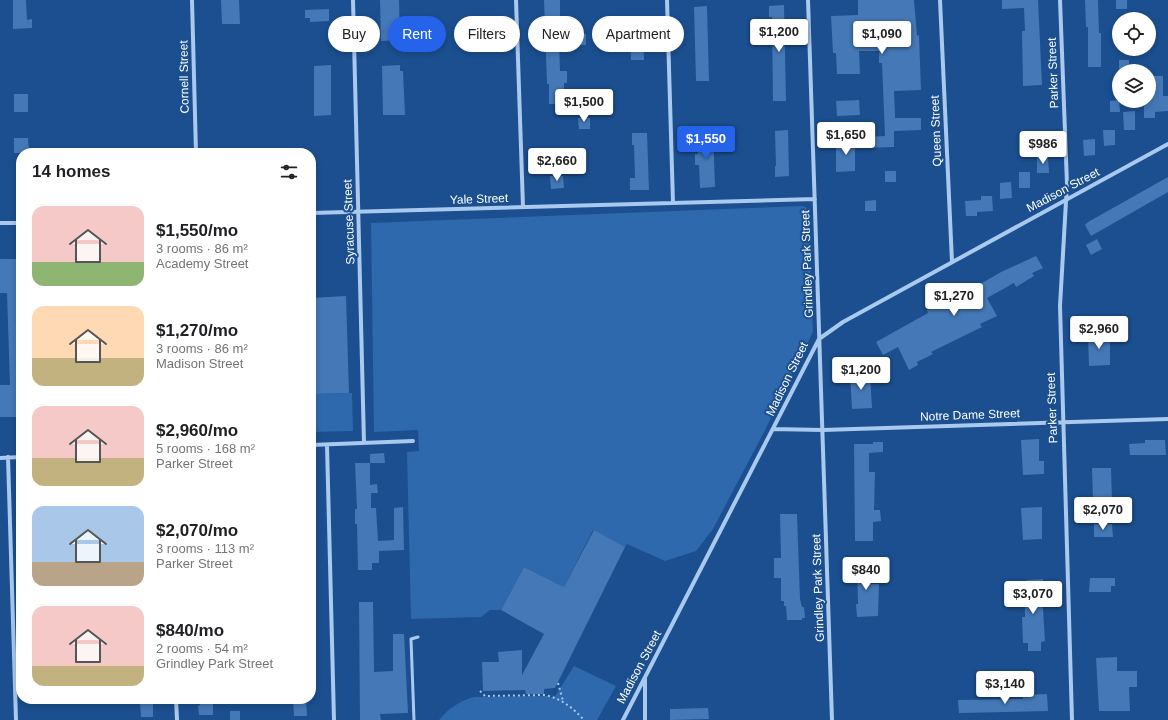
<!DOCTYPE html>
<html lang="en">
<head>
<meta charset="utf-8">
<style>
  body { margin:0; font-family:Arial,sans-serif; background:#f6f6f6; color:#202124; height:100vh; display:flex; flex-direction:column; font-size:15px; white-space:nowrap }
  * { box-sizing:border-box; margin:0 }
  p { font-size:13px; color:#757577 }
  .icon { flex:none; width:22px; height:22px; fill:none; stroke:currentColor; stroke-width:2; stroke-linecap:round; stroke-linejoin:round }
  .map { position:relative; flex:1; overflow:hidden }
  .panel { position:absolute; left:16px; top:148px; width:300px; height:556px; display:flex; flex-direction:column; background:#fff; border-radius:16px; box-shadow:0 2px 6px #0003 }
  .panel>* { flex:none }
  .hud { position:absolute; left:328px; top:16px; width:380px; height:36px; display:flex; gap:8px }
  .tools { position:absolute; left:1112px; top:12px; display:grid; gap:8px }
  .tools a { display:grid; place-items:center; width:44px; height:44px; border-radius:50%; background:#fff; box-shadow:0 2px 6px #0003; font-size:20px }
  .price { position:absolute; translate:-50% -34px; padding:0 9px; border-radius:4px; background:#fff; color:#222; font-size:13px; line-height:26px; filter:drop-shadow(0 1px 2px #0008) }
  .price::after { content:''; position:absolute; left:50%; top:24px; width:12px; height:9px; margin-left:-6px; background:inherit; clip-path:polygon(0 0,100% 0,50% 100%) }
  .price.current { background:#2563eb; color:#fff }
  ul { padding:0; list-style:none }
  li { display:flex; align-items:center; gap:12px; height:100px; padding:0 16px }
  li span { display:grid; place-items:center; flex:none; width:112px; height:80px; border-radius:12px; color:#555 }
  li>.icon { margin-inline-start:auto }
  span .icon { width:48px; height:48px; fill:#fffc; stroke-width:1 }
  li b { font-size:17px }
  h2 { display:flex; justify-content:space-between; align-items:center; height:48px; padding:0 16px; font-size:17px }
  .chip { padding:0 14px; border-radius:18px; background:#fff; box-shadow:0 2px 6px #0003; font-size:14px; line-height:36px }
  .chip.current { background:#2563eb; color:#fff }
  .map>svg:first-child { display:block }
  .green { fill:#2e69ad }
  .building { fill:#4478b7; fill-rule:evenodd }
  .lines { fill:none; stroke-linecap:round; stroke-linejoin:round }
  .path { stroke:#a9c9ee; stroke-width:2; stroke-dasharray:2 3; stroke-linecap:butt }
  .service { stroke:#a9c9ee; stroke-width:3 }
  .minor { stroke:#a9c9ee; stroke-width:4 }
  .labels { text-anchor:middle; stroke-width:4; stroke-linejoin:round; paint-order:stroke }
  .street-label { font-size:12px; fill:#fff; stroke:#1b4f8f }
</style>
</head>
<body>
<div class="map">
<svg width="1168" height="720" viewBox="0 0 1168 720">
  <rect width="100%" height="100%" fill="#1b4f8f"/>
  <path class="green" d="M801,206L806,207L808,212L813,332L764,432L713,529L696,551L665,561L627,544L625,547L593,530L564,587L524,567L501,610H490L481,617L411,619L407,452L419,451L418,430L374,432L371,223Z
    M352,393L353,431L311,432V394Z
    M574,666L616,686L597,720H439C448,709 459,701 474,697L547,696L554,698Z"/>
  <path class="building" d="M13,0H26L27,20L32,19V28L13,29Z
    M221,0H239L240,24H222Z
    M380,0H399L400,40L381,41Z
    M544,0H560V28H564V41H559L560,71H567V83H564V104H549V84H547Z
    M858,0H914L917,36L919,35L921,90L894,91L895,115V118H921V130L894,131V147L863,148V137L885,136L882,63H879V51H859L860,74H837L836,53H833L831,16L858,15ZM882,23V40H856L855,24Z
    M1002,0H1038L1042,85L1023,86L1022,31H1025L1024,8L1002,9Z
    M1085,0H1098L1099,33H1101V67H1088V27H1086Z
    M1116,0H1127V9H1116Z
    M784,5L786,101H773L772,17H769V6Z
    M707,6L709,81H696L694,7Z
    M329,9V21L310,22V18H305V10Z
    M643,26L644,60H631L630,27Z
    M575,34H586V45H575Z
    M1119,60H1129V71H1119Z
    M331,65V115L314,116V66Z
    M400,65V71H403L405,115H383L382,66Z
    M1152,76H1163V96H1168V111L1155,112V118H1144V101H1149V93H1152Z
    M14,94H28V112H14Z
    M859,100L860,115L837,116L836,101Z
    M1119,100L1120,112H1110V101Z
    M1135,111V130H1124L1123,112Z
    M578,118H590V129H579Z
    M788,130L789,176L775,177V166H776L775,131Z
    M1103,130H1115V145L1104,146Z
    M632,133H647L649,190H630V178H635L634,145H632Z
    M698,133H713L715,187L700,188L699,165H695V154H698Z
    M14,138H28L29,153H14Z
    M1095,139V155L1084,156L1083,140Z
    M855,141V171L836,172V142Z
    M1037,157H1048L1049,173H1037Z
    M885,171H896V182H885Z
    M1019,172H1030V188H1019Z
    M550,176H563L564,188L551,189Z
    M1168,177V192L1091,236L1085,225L1088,222Z
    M1011,182L1012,198L1000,199V183Z
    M981,196H992L993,211L977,212V216H966L965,201L981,200Z
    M876,200V211H865V201Z
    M1097,239L1102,249L1091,255L1086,245Z
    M1036,256L1043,268L1032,273L1034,276L1016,287L1014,283L987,298L997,316L980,324L982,327L931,352L933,354L917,362L918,365L909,370L898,347L883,355L876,342L928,313L927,310L953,300L1001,272Z
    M0,259H19V264H21V417H0V385H10L7,293H0Z
    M346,296L349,393L311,394V298Z
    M1110,335V365L1089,366L1088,336Z
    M870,373L872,408L852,409L850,374Z
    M1039,439V461H1044V474L1023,475L1021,440Z
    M1145,440H1165L1166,455H1130L1129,444L1145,443Z
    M873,442H883V452L869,453V472H875L874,510H880L881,521L873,522V541H855L854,444H873Z
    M384,453L385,463H370V454Z
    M355,463H370V485L377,484L378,493H371V508H376L378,541L394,540V508L403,507L404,550L379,551V563H372V570H358L357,524H355V509H357Z
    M1092,468H1111L1112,500H1093Z
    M1042,507V539L1023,540L1021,508Z
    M780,514H797L800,599L802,607H804L805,618H802V620H787L786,606H784V601H781V578H774V558H781Z
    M1094,524H1112L1113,537H1094Z
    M594,530L625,547L555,688L544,689V694H526L525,690L483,691L482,662H499L498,652L522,650V675L544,634L501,610L524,567L564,587Z
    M857,557H869L870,584H879L878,616L857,617L856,604H858Z
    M1090,578H1115V586H1111V592H1089Z
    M1043,579L1044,593H1042L1045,641L1041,642V651H1028V643H1023L1022,617H1025V601H1020V589H1027V580Z
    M359,602H373L374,672L393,671V634H404L408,713L380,714L381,720H360Z
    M1117,657V671H1137V687H1129L1130,711H1099L1096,658Z
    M1047,694L1048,711L959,713L958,700L1023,699V695Z
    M293,699H306L307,716H294Z
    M213,700V715H199L198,706L200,705V701Z
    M140,703H153V717H141Z
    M708,708L709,719L670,720V709Z
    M230,711H240V720H230Z"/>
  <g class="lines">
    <path class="path" d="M558,683L563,701
      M480,691L485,696L544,695C561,698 573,708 584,720"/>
    <path class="service" d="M414,720L411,639L418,637"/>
    <path class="minor" d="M192,0L196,153
      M353,0L364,443
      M516,0L523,207
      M667,0L673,203
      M808,0L832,720
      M940,0L952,262
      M1060,0L1067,184L1060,306L1072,720
      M311,213L815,199
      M0,223H21
      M773,429L823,430L1168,419
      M311,445L413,441
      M327,445L334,720
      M8,457L16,720
      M0,458L21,457
      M176,699L177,720
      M623,720L819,339L843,322L1168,144
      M645,720V679"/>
  </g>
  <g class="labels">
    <g class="street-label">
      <text transform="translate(1053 73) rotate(-92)" y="4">Parker Street</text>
      <text transform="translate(184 77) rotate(-91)" y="4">Cornell Street</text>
      <text transform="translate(936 131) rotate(-92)" y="4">Queen Street</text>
      <text transform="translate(1063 190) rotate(-28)" y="4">Madison Street</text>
      <text transform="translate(479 199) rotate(-2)" y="4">Yale Street</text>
      <text transform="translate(349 222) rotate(-92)" y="4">Syracuse Street</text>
      <text transform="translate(807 264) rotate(-92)" y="4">Grindley Park Street</text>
      <text transform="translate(787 379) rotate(-64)" y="4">Madison Street</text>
      <text transform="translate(1052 408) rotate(-92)" y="4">Parker Street</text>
      <text transform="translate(970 415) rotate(-2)" y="4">Notre Dame Street</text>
      <text transform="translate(818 588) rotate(-92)" y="4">Grindley Park Street</text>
      <text transform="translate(639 667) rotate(-62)" y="4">Madison Street</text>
    </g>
  </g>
</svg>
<div class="tools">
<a><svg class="icon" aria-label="locate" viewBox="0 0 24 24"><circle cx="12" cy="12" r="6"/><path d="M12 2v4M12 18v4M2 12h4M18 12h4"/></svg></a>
<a><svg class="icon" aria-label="layers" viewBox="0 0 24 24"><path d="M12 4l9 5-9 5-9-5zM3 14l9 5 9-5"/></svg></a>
</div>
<b class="price" style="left:779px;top:53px">$1,200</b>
<b class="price" style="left:882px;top:55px">$1,090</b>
<b class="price" style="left:584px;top:123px">$1,500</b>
<b class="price" style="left:846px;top:156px">$1,650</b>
<b class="price current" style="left:706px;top:160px">$1,550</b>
<b class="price" style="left:1043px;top:165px">$986</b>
<b class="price" style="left:557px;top:182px">$2,660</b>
<b class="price" style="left:954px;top:317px">$1,270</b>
<b class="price" style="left:1099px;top:350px">$2,960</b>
<b class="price" style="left:861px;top:391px">$1,200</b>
<b class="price" style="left:1103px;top:531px">$2,070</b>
<b class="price" style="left:866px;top:591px">$840</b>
<b class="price" style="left:1033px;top:615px">$3,070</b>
<b class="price" style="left:1005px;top:705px">$3,140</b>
<div class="hud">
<a class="chip">Buy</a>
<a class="chip current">Rent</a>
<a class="chip">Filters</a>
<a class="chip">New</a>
<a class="chip">Apartment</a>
</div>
<section class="panel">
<h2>14 homes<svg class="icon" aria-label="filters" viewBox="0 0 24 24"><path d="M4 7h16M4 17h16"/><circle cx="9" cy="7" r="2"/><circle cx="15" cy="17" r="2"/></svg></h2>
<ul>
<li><span style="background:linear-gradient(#f6c9c9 70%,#8fb573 0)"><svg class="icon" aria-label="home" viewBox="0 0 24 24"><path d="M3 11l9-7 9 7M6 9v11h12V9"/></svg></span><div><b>$1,550/mo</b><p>3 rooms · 86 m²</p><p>Academy Street</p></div></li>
<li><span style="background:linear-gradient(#ffd9b3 65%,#c2b280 0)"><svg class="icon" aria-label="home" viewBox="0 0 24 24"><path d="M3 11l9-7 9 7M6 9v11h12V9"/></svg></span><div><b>$1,270/mo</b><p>3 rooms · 86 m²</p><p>Madison Street</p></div></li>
<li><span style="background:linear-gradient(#f6c9c9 65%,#c2b280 0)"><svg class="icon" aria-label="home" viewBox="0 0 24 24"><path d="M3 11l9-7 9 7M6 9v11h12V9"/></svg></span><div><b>$2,960/mo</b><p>5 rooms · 168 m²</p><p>Parker Street</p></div></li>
<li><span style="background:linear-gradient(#a9c7e8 70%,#b9a48a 0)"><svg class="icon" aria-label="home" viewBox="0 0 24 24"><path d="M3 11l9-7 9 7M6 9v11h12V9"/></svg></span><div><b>$2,070/mo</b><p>3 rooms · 113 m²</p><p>Parker Street</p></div></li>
<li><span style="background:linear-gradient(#f6c9c9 75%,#c2b280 0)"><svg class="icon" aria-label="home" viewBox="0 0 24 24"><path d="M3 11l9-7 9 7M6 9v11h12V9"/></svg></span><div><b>$840/mo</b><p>2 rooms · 54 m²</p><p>Grindley Park Street</p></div></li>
</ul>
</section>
</div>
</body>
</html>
